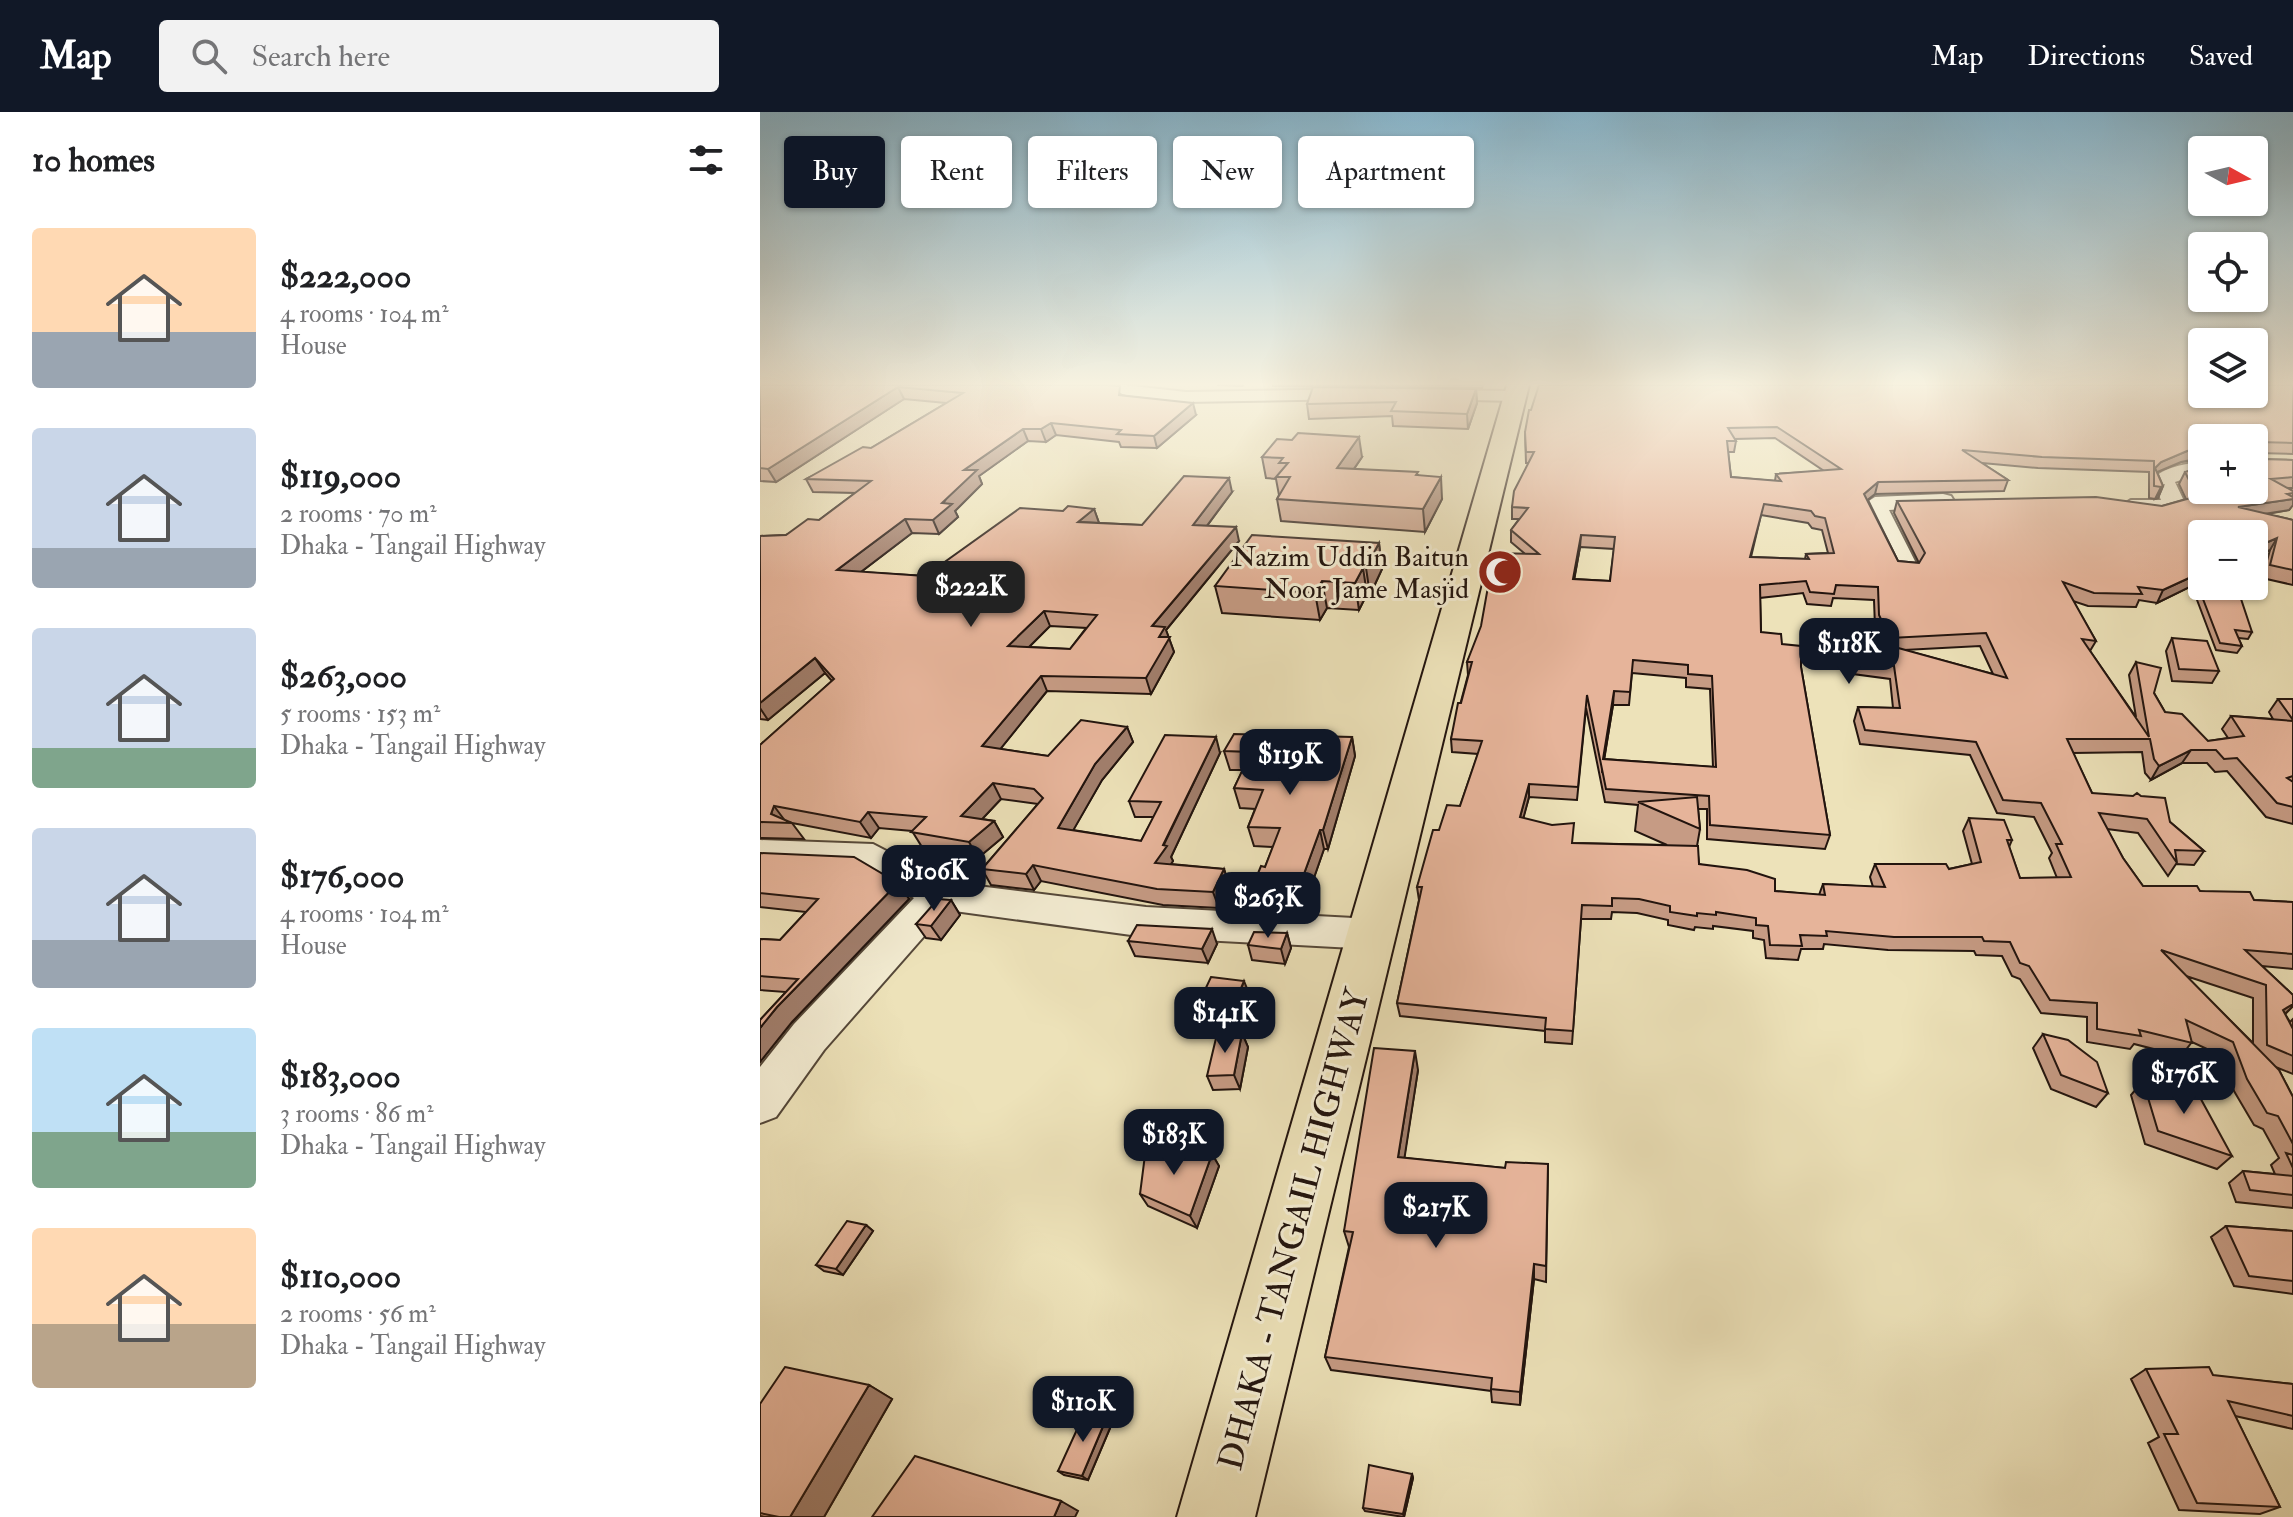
<!DOCTYPE html>
<html lang="en">
<head>
<meta charset="utf-8">
<style>
  body { margin:0; font-family:"IM FELL Double Pica",serif; background:#f2f2f2; color:#202124; height:100vh; display:flex; flex-direction:column; font-size:30px; white-space:nowrap }
  * { box-sizing:border-box; margin:0 }
  p { font-size:26px; color:#757577 }
  .icon { flex:none; width:44px; height:44px; fill:none; stroke:currentColor; stroke-width:2; stroke-linecap:round; stroke-linejoin:round }
  .map { position:relative; flex:1; overflow:hidden }
  .sheet { display:flex; flex-direction:column; background:#fff; width:760px }
  .sheet>* { flex:none }
  .top-card { position:absolute; left:24px; top:24px; width:760px; height:72px; display:flex; gap:16px }
  .needle { width:52px; rotate:98deg }
  .fabs { position:absolute; left:1428px; top:24px; display:grid; gap:16px }
  .fabs a { display:grid; place-items:center; width:80px; height:80px; border-radius:8px; background:#fff; box-shadow:0 2px 6px #0004; font-size:40px }
  .price { position:absolute; translate:-50% -68px; padding:0 18px; border-radius:16px; background:#111827; color:#fff; font-size:26px; line-height:52px; filter:drop-shadow(0 2px 4px #0008) }
  .price::after { content:''; position:absolute; left:50%; top:48px; width:24px; height:18px; margin-left:-12px; background:inherit; clip-path:polygon(0 0,100% 0,50% 100%) }
  .price.current { background:#222; color:#fff }
  ul { padding:0; list-style:none }
  li { display:flex; align-items:center; gap:24px; height:200px; padding:0 32px }
  li span { display:grid; place-items:center; flex:none; width:224px; height:160px; border-radius:8px; color:#555 }
  li>.icon { margin-inline-start:auto }
  span .icon { width:96px; height:96px; fill:#fffc; stroke-width:1 }
  li b { font-size:34px }
  h2 { display:flex; justify-content:space-between; align-items:center; height:96px; padding:0 32px; font-size:34px }
  .pill { padding:0 28px; border-radius:8px; background:#fff; box-shadow:0 2px 6px #0004; font-size:28px; line-height:72px }
  .pill.current { background:#111827; color:#fff }
  header { display:flex; align-items:center; gap:48px; box-sizing:border-box; height:112px; padding:0 40px; background:#111827; color:#fff }
  header strong { font-size:38px }
  nav { display:flex; gap:44px; margin-inline-start:auto; font-size:28px }
  .search { width:560px; height:72px; background:#f2f2f2; display:flex; align-items:center; gap:20px; box-sizing:border-box; padding:0 28px; border-radius:8px; color:#757577; font-size:30px }
  main { display:flex; flex:1; min-height:0 }
  .map>svg:first-child { display:block }
  .lines { fill:none; stroke-linecap:round; stroke-linejoin:round }
  .minor-casing { stroke:#554839; stroke-width:4 }
  .highway-casing { stroke:#22140e; stroke-width:4 }
  .minor { fill:#f3ecd2; fill-rule:evenodd }
  .highway { fill:#ede2b9; fill-rule:evenodd }
  .wall { fill:#c69b84; stroke:#22140e; stroke-width:2; fill-rule:evenodd }
  .shaded-wall { fill:#a17e6c; stroke:#22140e; stroke-width:2 }
  .building { fill:#e6b49a; stroke:#22140e; stroke-width:2; fill-rule:evenodd }
  .labels { text-anchor:middle; stroke-width:6; stroke-linejoin:round; paint-order:stroke }
  .far-poi-label { font-size:28px; fill:#22140e; stroke:#f3ecd2; text-anchor:end }
  .street-label { font-size:34px; fill:#22140e; stroke:#f3ecd2 }
</style>
</head>
<body>
<header>
<strong>Map</strong>
<div class="search"><svg class="icon" aria-label="search" viewBox="0 0 24 24"><circle cx="10" cy="10" r="6"/><path d="M15 15l6 6"/></svg>Search here</div>
<nav><a>Map</a><a>Directions</a><a>Saved</a></nav>
</header>
<main>
<section class="sheet">
<h2>10 homes<svg class="icon" aria-label="filters" viewBox="0 0 24 24"><path d="M4 7h16M4 17h16"/><circle cx="9" cy="7" r="2"/><circle cx="15" cy="17" r="2"/></svg></h2>
<ul>
<li><span style="background:linear-gradient(#ffd9b3 65%,#9aa5b1 0)"><svg class="icon" aria-label="home" viewBox="0 0 24 24"><path d="M3 11l9-7 9 7M6 9v11h12V9"/></svg></span><div><b>$222,000</b><p>4 rooms · 104 m²</p><p>House</p></div></li>
<li><span style="background:linear-gradient(#c9d6e8 75%,#9aa5b1 0)"><svg class="icon" aria-label="home" viewBox="0 0 24 24"><path d="M3 11l9-7 9 7M6 9v11h12V9"/></svg></span><div><b>$119,000</b><p>2 rooms · 70 m²</p><p>Dhaka - Tangail Highway</p></div></li>
<li><span style="background:linear-gradient(#c9d6e8 75%,#7fa58c 0)"><svg class="icon" aria-label="home" viewBox="0 0 24 24"><path d="M3 11l9-7 9 7M6 9v11h12V9"/></svg></span><div><b>$263,000</b><p>5 rooms · 153 m²</p><p>Dhaka - Tangail Highway</p></div></li>
<li><span style="background:linear-gradient(#c9d6e8 70%,#9aa5b1 0)"><svg class="icon" aria-label="home" viewBox="0 0 24 24"><path d="M3 11l9-7 9 7M6 9v11h12V9"/></svg></span><div><b>$176,000</b><p>4 rooms · 104 m²</p><p>House</p></div></li>
<li><span style="background:linear-gradient(#bfe0f5 65%,#7fa58c 0)"><svg class="icon" aria-label="home" viewBox="0 0 24 24"><path d="M3 11l9-7 9 7M6 9v11h12V9"/></svg></span><div><b>$183,000</b><p>3 rooms · 86 m²</p><p>Dhaka - Tangail Highway</p></div></li>
<li><span style="background:linear-gradient(#ffd9b3 60%,#b9a48a 0)"><svg class="icon" aria-label="home" viewBox="0 0 24 24"><path d="M3 11l9-7 9 7M6 9v11h12V9"/></svg></span><div><b>$110,000</b><p>2 rooms · 56 m²</p><p>Dhaka - Tangail Highway</p></div></li>
</ul>
</section>
<div class="map">
<svg width="1533" height="1405" viewBox="0 0 1533 1405">
  <rect width="100%" height="100%" fill="#ede2b9"/>
  <filter id="stains"><feTurbulence type="fractalNoise" baseFrequency=".0025" numOctaves="4"/><feColorMatrix values="0 0 0 0 .2 0 0 0 0 .09 0 0 0 0 .02 0 0 0 .5 -.17"/></filter>
  <radialGradient id="worn" r=".72"><stop offset=".6" stop-color="#630" stop-opacity="0"/><stop offset="1" stop-color="#630" stop-opacity=".3"/></radialGradient>
  <g class="lines">
    <g class="minor-casing">
      <path id="minor" d="M312,273H364L426,280L595,277L604,282L595,287L426,290L321,278Z
        M672,278L755,279L764,284L755,289L666,287L663,283Z
        M1442,349V361L1415,370L1425,391L1418,399L1371,402L1360,395L1371,388H1401L1392,368C1404,354 1425,353 1442,349Z
        M1183,382L1191,384L1194,389L1191,394L1129,398L1158,455L1155,460H1137L1104,392L1115,385Z
        M0,728L113,732L186,770L386,795L612,807L626,811L631,822L626,833L612,837L386,825L187,798L64,938L16,1005L0,1011V955L34,912L154,786L106,758L0,754Z"/>
    </g>
    <g class="highway-casing">
      <path id="highway" d="M747,273H769L495,1405H417Z"/>
    </g>
    <use href="#minor" class="minor"/>
    <use href="#highway" class="highway"/>
  </g>
  <path class="wall" d="M0,273H347L362,283L436,303L397,336L361,335L359,330L296,323L286,330L268,329L219,364L222,372L195,399L198,405L179,422L152,421L101,460L165,464L303,399L334,397L339,411L382,413L472,380L447,414L479,429L406,518L414,540L391,582L287,579L240,637L288,644L367,615L373,630L342,668L313,718L381,729L394,705H375L369,689L460,641L411,745L413,749L411,752L464,757L469,773L459,796L403,793L281,769L274,778L231,773L222,757L278,692L241,687L222,707L234,709L243,725L218,746L162,735L152,719L119,716L111,726L32,711L44,727L0,726V633L72,569L65,561L8,608L0,607V424L26,423L59,408L95,381L53,380L46,367L111,336L186,291L144,287L16,370L0,369ZM290,514L326,516L310,537L269,535Z
    M457,273H484L482,274Z
    M513,273H723L722,276L513,274Z
    M1533,273V342L1497,341V344L1500,347L1533,348V376H1527L1533,379V393L1529,398L1507,402L1533,408V473L1502,466L1510,438L1494,445V422H1442V469L1397,491L1379,488L1376,495L1328,494L1313,489L1336,529L1330,539L1376,605L1369,563L1376,550L1405,600L1448,629L1468,626L1462,617L1471,604L1513,607L1509,600L1518,587H1533V712L1506,705L1467,659L1455,660L1447,651H1422L1391,668L1385,661L1382,640L1313,641L1332,681L1410,710L1444,739L1434,753L1416,752L1408,764L1378,721L1347,717L1363,746L1383,774L1440,779L1494,788L1533,790V857L1502,854L1533,883V894L1525,902L1530,910L1533,907V962L1518,956L1533,985V1096L1476,1090L1469,1071L1483,1059L1515,1062L1511,1053L1519,1046L1503,1017L1494,1013L1474,979L1460,943L1432,930L1421,944L1374,932L1370,937L1327,930V905L1281,901L1260,867L1252,864L1242,844L1216,843L1214,839L1128,838L1064,832L1063,837H1041L1038,848L1006,846L1004,828L993,826V819L953,814V817L935,815L934,818L908,813V808L877,801L852,800L851,807H821L812,932L785,930V919L640,904L637,891L659,788L657,775L679,718L700,694L718,642L692,640L691,627L708,563L707,550L764,441L751,430V418L759,407H752V395L769,351H766L765,320ZM1015,326L1064,359L1016,362L1015,369L971,365L968,340H974L976,329L975,327ZM1442,326L1494,378L1425,360L1419,372L1426,387L1402,394L1137,389L1134,401L1159,451L1138,449L1108,388L1115,382L1244,379L1248,368L1222,351L1278,356L1389,360V386L1395,387L1398,386L1403,374L1397,360L1421,350L1442,347ZM1001,403L1048,411L1052,416L1062,418L1068,441L1046,442L1045,447L991,445ZM820,435L854,437L850,469L814,467ZM1043,481L1047,492L1071,494L1073,486L1114,488L1115,515L1122,532L1091,523L1087,536L1093,562L1130,567L1133,596L1098,595L1094,609L1100,632L1210,643L1237,701L1274,705L1292,741L1289,746L1297,766H1260L1249,735L1252,728L1209,706L1203,719L1212,752L1189,757L1115,752L1110,765L1113,775L1063,772L1059,783L1015,779L939,752L937,734L940,717L938,697H947V727L1065,737L1070,723L1041,555L1022,532L1001,520L1000,486ZM1220,534L1233,562L1144,538ZM872,561L926,566V575L950,577L953,655L844,647L853,593H869ZM826,596L845,690L878,693L875,719L907,733L812,731L763,706L769,685L817,688ZM1426,864L1493,886V931Z
    M716,277L717,291L708,317L633,314L632,304L549,307L547,292Z
    M502,345H602L594,357L658,363L682,387L665,420L521,409L517,387L519,383L516,367L506,366Z
    M619,431L622,457L610,483L607,482L599,498L567,496L560,508L462,501L455,474Z
    M1438,474L1492,520L1488,527L1478,526L1482,534L1477,541L1456,538L1434,480Z
    M1412,526L1459,559L1452,571L1412,569L1406,539Z
    M592,625L595,644L568,737H564L542,800L498,795L492,776L505,755L513,735L494,734L488,715L495,697L480,696L474,676L483,658H470L464,639Z
    M0,741L149,787L32,910L0,950V908L26,880L0,878V827L20,828L46,800L0,795Z
    M191,788L200,803L181,828L166,826L156,812Z
    M527,821L531,836L525,852L492,848L488,833Z
    M368,829L457,832L448,851L375,844Z
    M490,884L476,915L442,911L436,897Z
    M482,921L488,935L480,977L453,978L447,964Z
    M1283,922L1348,981L1336,995L1291,977L1273,936Z
    M658,958L644,1046L745,1056L788,1052L786,1170L774,1167L760,1293L732,1290L731,1279L571,1258L565,1245L589,1135L584,1119Z
    M1383,969L1472,1044L1457,1057L1385,1032L1371,983Z
    M452,1042L459,1054L437,1116L388,1094L380,1082Z
    M106,1113L113,1119L83,1163L64,1159L56,1153Z
    M1466,1114L1533,1119V1182L1474,1174L1451,1125Z
    M1386,1257L1533,1272V1317L1475,1304L1520,1395L1500,1402L1419,1398L1388,1331L1399,1325L1371,1267Z
    M109,1273L132,1287L64,1405H5L0,1404V1292Z
    M347,1305L353,1309L328,1368L304,1363L298,1359Z
    M652,1362L653,1366L644,1405L605,1399L603,1396Z"/>
  <path class="shaded-wall" d="M138,275L144,287L16,370L8,357Z
    M716,277L717,291L708,317L707,302Z
    M433,291L436,303L397,336L394,324Z
    M291,311L296,323L286,330L281,317Z
    M263,317L268,329L219,364L222,372L195,399L198,405L179,422L173,408L204,358Z
    M599,325L602,345L580,377L577,356Z
    M1442,336L1441,346L1421,350L1395,361V356L1401,350L1427,339Z
    M681,365L682,387L665,420L663,397Z
    M469,366L472,380L437,427L433,413Z
    M1118,370L1115,382L1101,393L1104,382Z
    M1403,374L1398,386L1395,387L1401,375Z
    M1533,387V393L1529,398L1471,407L1478,395Z
    M334,397L339,411L318,410Z
    M145,407L152,421L85,472L77,458Z
    M476,415L479,429L406,518L414,540L391,582L386,566L392,514Z
    M821,423L820,435L812,480L813,467Z
    M1517,426L1510,438L1494,445V436Z
    M619,431L622,457L610,483L606,456Z
    M603,456L607,482L599,498L595,471Z
    M1442,460V469L1397,491L1403,478Z
    M562,469L567,496L560,508L555,481Z
    M284,499L290,514L255,549L248,534Z
    M55,546L65,561L8,608L0,596V591Z
    M281,564L287,579L230,650L222,634Z
    M854,579L853,593L842,661L843,647Z
    M367,615L373,630L342,668L306,731L298,716L335,652Z
    M456,625L460,641L411,745L413,749L401,767L395,751Z
    M592,625L595,644L568,737L563,718Z
    M1431,638L1422,651L1391,668L1399,654Z
    M233,671L241,687L210,720L201,704Z
    M769,672V685L760,719V705Z
    M14,694L26,710L11,702Z
    M108,700L119,716L111,726L100,710Z
    M234,709L243,725L218,746L209,730Z
    M560,718L564,737L542,800L537,781Z
    M273,753L281,769L274,778L266,762Z
    M464,757L469,773L459,796L453,780Z
    M138,771L149,787L32,910L0,950V916L17,895Z
    M191,788L200,803L181,828L171,814Z
    M452,817L457,832L448,851L442,837Z
    M527,821L531,836L525,852L521,837Z
    M484,869L490,884L476,915L471,901Z
    M1533,892V894L1525,902L1523,898Z
    M482,921L488,935L480,977L474,963Z
    M655,939L658,958L642,1062L638,1045Z
    M452,1042L459,1054L437,1116L430,1104Z
    M106,1113L113,1119L83,1163L76,1157Z
    M774,1152V1167L760,1293V1280Z
    M109,1273L132,1287L64,1405H30Z
    M347,1305L353,1309L328,1368L322,1364Z
    M652,1362L653,1366L644,1405L643,1402Z
    M301,1389L318,1399L315,1405H294Z"/>
  <path class="building" d="M0,273H347L360,274L359,283L433,291L394,324L357,322L361,318L291,311L281,317H263L204,358H217L182,391L192,392L173,408L145,407L77,458L165,464L260,396L303,399L308,394L334,397L318,410L382,413L424,364L469,366L433,413L476,415L392,514L405,515L399,525H410L386,566L281,564L222,634L288,644L321,608L367,615L335,652L298,716L381,729L401,690L369,689L405,623L456,625L403,733L407,734L395,751L464,757L453,780L397,777L273,753L266,762L222,757L283,686L274,677L233,671L201,704L234,709L209,730L151,720L166,705L108,700L100,710L14,694L11,702L32,711L0,710V633L74,567L55,546L0,591V424L26,423L48,407L59,408L111,369L46,367L103,335L111,336L203,281L138,275L8,357L0,356ZM284,499L337,503L310,537L248,534Z
    M779,273H1442V282H1494V273H1533V331L1498,330L1497,344L1500,347L1533,348V365L1511,367L1533,379V381L1527,382L1533,385V387L1478,395L1533,408V458L1510,453L1517,426L1494,436V422H1442V460L1403,478L1378,475L1382,482L1334,481L1303,470L1336,529L1322,527L1389,625L1376,550L1401,556L1394,581L1405,600L1422,602L1448,629L1484,624L1471,604L1533,609V664L1527,666L1533,670V695L1517,691L1477,646L1464,647L1456,638H1431L1399,654L1394,647L1390,627H1307L1332,681L1373,684L1377,681L1381,684L1405,686L1410,710L1444,739L1415,738L1417,751L1387,707L1339,701L1363,746L1383,774H1437L1440,779L1490,780L1494,788L1533,790V842L1485,838L1533,883V892L1523,898L1533,917V944L1507,933L1506,873L1401,838L1519,958L1533,985V1032L1518,1004L1507,1001L1487,967L1473,930L1426,908L1432,931L1379,918L1381,924L1337,917V891L1290,888L1269,854L1260,851L1250,830L1224,829L1222,825H1134L1066,819L1067,824L1040,823L1042,834L1010,833L1008,814L996,813V806L956,800V803L937,801V804L910,800V794L879,787L852,786V794L822,793L813,919L785,917L786,906L637,891L662,775H657L673,718H679L687,693L700,694L722,629L691,627L698,591H701L712,550H707L721,514L734,441L779,442L751,418L768,396L752,395L754,379L774,340H766L765,320L769,298H771ZM1017,315L1081,357L1016,362L1021,369L971,365L967,329H976L968,316ZM1442,326H1494V378H1442V354L1425,360L1434,378L1431,386L1402,394L1336,385L1137,389L1165,441L1159,451L1138,449L1104,382L1118,370L1248,368L1202,338L1282,345L1394,349V374L1401,375L1403,374L1395,356L1401,350L1427,339L1442,336ZM1004,392L1051,399L1055,404L1065,406L1074,441L1046,442L1049,447L990,445ZM821,423L855,425L850,469L813,467ZM1046,469L1050,480L1074,482L1076,473L1118,475L1119,503L1130,526L1226,521L1247,566L1091,523L1097,549L1134,554L1140,596L1098,595L1105,618L1216,630L1243,688L1281,691L1302,732H1296L1311,765L1260,766L1247,728H1252L1244,708L1209,706L1221,750L1189,757L1186,752H1115L1125,775L1063,772L1065,783L1015,779V767L987,758L939,752L938,734L812,731L814,711L792,713L760,705L769,672L818,675L827,583L846,677L949,684L950,713L1070,723L1041,555V534L1022,532L1021,522L1001,520L1000,473ZM873,548L928,553V562L952,564L956,655L843,647L854,579L870,580Z
    M553,275L716,277L707,302L631,299L636,290L547,292Z
    M538,321L599,325L577,356L658,360L656,363L681,365L663,397L517,387L530,365H516L528,351H519L523,346L502,345L517,327L532,328Z
    M492,423L619,431L606,456H603L595,471L562,469L555,481L455,474Z
    M1438,474L1479,481L1492,520L1475,518L1482,534L1460,531Z
    M1412,526L1447,529L1459,559L1419,557Z
    M1518,587H1533V608Z
    M474,622L592,625L563,718H560L537,781L492,776L501,754L505,755L520,716L488,715L503,678L474,676L491,640L464,639Z
    M937,685L940,717L878,690Z
    M0,741L94,745L138,771L17,895L0,916V908L38,867L0,864V827L20,828L58,787L0,781Z
    M178,787L191,788L171,814L156,812Z
    M377,813L452,817L442,837L368,829Z
    M494,820L527,821L521,837L488,833Z
    M451,865L484,869L471,901L436,897Z
    M482,921L474,963L447,964L457,922Z
    M1283,922L1308,928L1337,950L1348,981L1301,963Z
    M614,936L655,939L638,1045L745,1056L746,1050L788,1052L786,1154L774,1152L760,1280L731,1277L732,1266L565,1245L593,1120L584,1119Z
    M1383,969L1437,980L1472,1044L1398,1019Z
    M386,1035L452,1042L430,1104L380,1082Z
    M1526,1041L1533,1043V1056Z
    M1483,1059L1533,1064V1083L1490,1078Z
    M87,1109L106,1113L76,1157L56,1153Z
    M1466,1114L1533,1119V1169L1489,1164Z
    M25,1255L109,1273L30,1405H19L0,1401V1292Z
    M1449,1255L1453,1263L1533,1272V1304L1468,1289L1520,1395L1437,1391L1404,1322H1418L1386,1257Z
    M325,1300L347,1305L322,1364L298,1359Z
    M155,1344L301,1389L294,1405H112Z
    M609,1353L652,1362L643,1402L603,1396Z"/>
  <linearGradient id="sky" x2="0" y2="1"><stop stop-color="#88b8d0"/><stop offset="0.58" stop-color="#f7f2e0"/><stop offset="1" stop-color="#f7f2e0" stop-opacity="0"/></linearGradient>
  <rect width="1533" height="469" fill="url(#sky)"/>
  <defs>
    <g id="mosque-disc" transform="scale(2.3)"><circle r="9.5" fill="#8f2418" stroke="#f3ecd2"/><path d="M3.5-4.9A6 6 0 1 0 3.5 4.9A5 5 0 1 1 3.5-4.9Z" fill="#fff"/></g>
  </defs>
  <g fill-rule="evenodd">
    <use href="#mosque-disc" x="740" y="460"/>
  </g>
  <g class="labels">
    <g class="far-poi-label">
      <text x="709" y="454">Nazim Uddin Baitun<tspan x="709" dy="32">Noor Jame Masjid</tspan></text>
    </g>
    <g class="street-label">
      <text transform="translate(533 1117) rotate(-75)" y="12">DHAKA - TANGAIL HIGHWAY</text>
    </g>
  </g>
  <rect width="100%" height="100%" filter="url(#stains)"/>
  <rect width="100%" height="100%" fill="url(#worn)"/>
</svg>
<div class="fabs">
<a><svg class="needle" viewBox="-14 -14 28 28"><path d="M0-13l5 13h-10z" fill="#e53935"/><path d="M0 13l5-13h-10z" fill="#757577"/></svg></a>
<a><svg class="icon" aria-label="locate" viewBox="0 0 24 24"><circle cx="12" cy="12" r="6"/><path d="M12 2v4M12 18v4M2 12h4M18 12h4"/></svg></a>
<a><svg class="icon" aria-label="layers" viewBox="0 0 24 24"><path d="M12 4l9 5-9 5-9-5zM3 14l9 5 9-5"/></svg></a>
<a>+</a>
<a>−</a>
</div>
<b class="price current" style="left:211px;top:517px">$222K</b>
<b class="price" style="left:1089px;top:574px">$118K</b>
<b class="price" style="left:530px;top:685px">$119K</b>
<b class="price" style="left:174px;top:801px">$106K</b>
<b class="price" style="left:508px;top:828px">$263K</b>
<b class="price" style="left:465px;top:943px">$141K</b>
<b class="price" style="left:1424px;top:1004px">$176K</b>
<b class="price" style="left:414px;top:1065px">$183K</b>
<b class="price" style="left:676px;top:1138px">$217K</b>
<b class="price" style="left:323px;top:1332px">$110K</b>
<div class="top-card">
<a class="pill current">Buy</a>
<a class="pill">Rent</a>
<a class="pill">Filters</a>
<a class="pill">New</a>
<a class="pill">Apartment</a>
</div>
</div>
</main>
</body>
</html>
